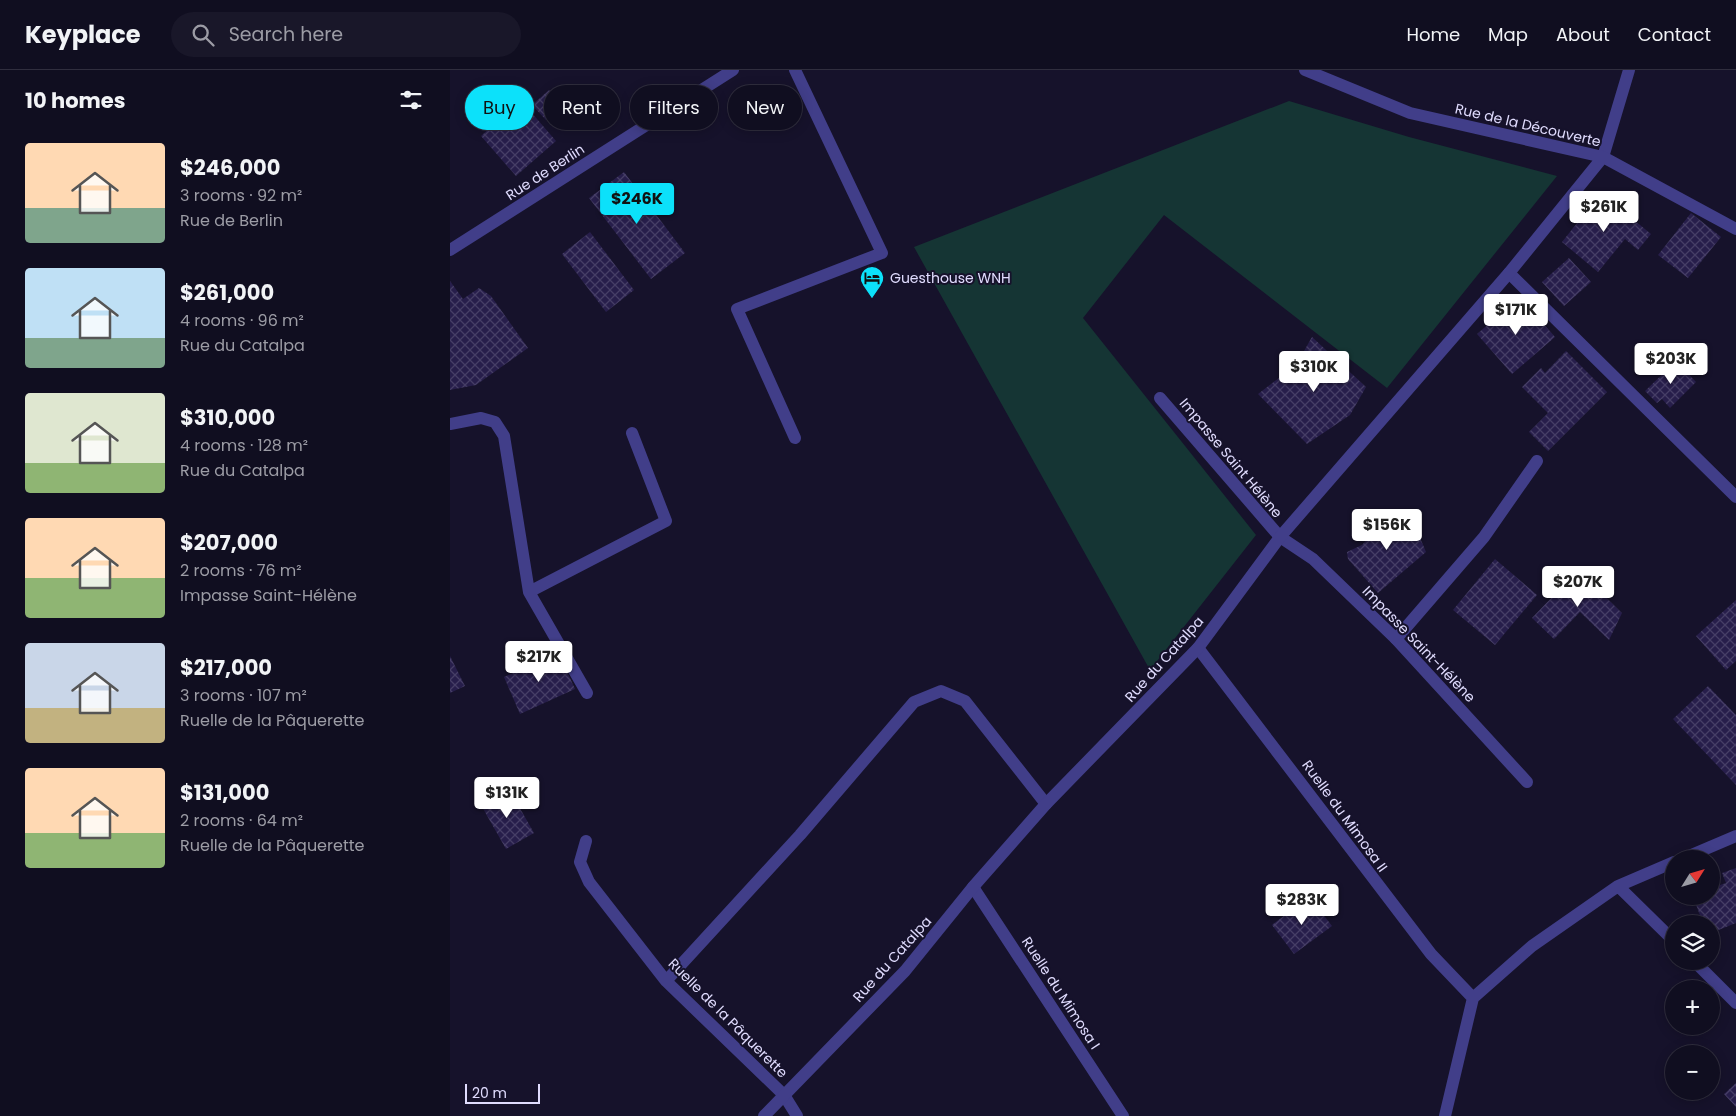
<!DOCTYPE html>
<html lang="en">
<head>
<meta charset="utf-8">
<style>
  body { margin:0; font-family:Poppins,sans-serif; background:#191729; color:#f1f3f6; height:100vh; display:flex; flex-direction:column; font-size:19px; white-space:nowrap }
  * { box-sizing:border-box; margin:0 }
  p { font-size:16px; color:#9c9ca5 }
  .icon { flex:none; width:28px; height:28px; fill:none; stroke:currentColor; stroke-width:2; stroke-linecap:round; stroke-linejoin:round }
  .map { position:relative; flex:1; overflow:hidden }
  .drawer { display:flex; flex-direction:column; background:#100e20; width:450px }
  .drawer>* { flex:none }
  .banner { position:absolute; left:15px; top:15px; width:475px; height:45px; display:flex; gap:10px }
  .needle { width:32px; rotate:53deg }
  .tools { position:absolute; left:1215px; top:780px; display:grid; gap:10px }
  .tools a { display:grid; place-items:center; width:55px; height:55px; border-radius:50%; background:#100e20; box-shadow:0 2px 12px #0003,0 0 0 1px #302e3e; font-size:25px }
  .scale { position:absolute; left:15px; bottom:12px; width:75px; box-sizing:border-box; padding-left:5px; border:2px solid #e0dcfe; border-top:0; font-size:14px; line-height:18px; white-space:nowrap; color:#e0dcfe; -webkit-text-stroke:4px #16122b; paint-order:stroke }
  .price { position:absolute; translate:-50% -42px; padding:0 11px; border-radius:5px; background:#fff; color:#222; font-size:16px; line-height:32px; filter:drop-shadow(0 1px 2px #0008) }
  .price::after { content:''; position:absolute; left:50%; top:30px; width:15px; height:11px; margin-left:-8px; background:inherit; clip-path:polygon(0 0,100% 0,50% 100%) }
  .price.active { background:#0ce1fa; color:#111 }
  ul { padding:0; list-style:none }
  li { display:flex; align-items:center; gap:15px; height:125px; padding:0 25px }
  li span { display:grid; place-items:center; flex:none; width:140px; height:100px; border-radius:5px; color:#555 }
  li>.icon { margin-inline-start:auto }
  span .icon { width:60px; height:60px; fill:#fffc; stroke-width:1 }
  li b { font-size:21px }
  h2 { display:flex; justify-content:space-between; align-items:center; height:60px; padding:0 25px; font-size:21px }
  .chip { padding:0 18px; border-radius:22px; background:#100e20; box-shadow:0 2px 12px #0003,0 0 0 1px #302e3e; font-size:18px; line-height:45px }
  .chip.active { background:#0ce1fa; color:#111 }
  header { display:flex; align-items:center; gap:30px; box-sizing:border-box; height:70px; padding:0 25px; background:#100e20; border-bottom:1px solid #302e3e }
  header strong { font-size:24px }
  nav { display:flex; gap:28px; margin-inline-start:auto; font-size:18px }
  .search { width:350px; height:45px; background:#191729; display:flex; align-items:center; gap:12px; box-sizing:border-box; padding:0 18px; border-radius:28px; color:#9c9ca5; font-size:19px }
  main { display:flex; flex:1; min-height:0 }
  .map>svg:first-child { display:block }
  .park { fill:#153534 }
  .building { fill:url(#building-cross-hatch) }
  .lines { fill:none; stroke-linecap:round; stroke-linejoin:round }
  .service { stroke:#413e89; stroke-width:12 }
  .minor { stroke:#413e89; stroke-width:12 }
  .tertiary { stroke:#413e89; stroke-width:12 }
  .labels { text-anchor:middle; stroke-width:4; stroke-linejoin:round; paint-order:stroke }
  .street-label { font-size:14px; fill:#e0dcfe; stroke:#16122b }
  .poi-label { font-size:14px; fill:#e0dcfe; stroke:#16122b; text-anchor:start }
</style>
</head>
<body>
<header>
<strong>Keyplace</strong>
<div class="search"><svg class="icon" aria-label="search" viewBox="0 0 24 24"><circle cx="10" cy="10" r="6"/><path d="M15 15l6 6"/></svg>Search here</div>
<nav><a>Home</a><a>Map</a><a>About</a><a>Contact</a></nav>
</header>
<main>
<section class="drawer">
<h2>10 homes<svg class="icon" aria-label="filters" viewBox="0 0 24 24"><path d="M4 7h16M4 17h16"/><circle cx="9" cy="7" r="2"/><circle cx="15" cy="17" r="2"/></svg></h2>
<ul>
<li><span style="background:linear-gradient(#ffd9b3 65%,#7fa58c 0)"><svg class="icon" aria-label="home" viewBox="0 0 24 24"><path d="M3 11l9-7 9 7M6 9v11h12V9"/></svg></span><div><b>$246,000</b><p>3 rooms · 92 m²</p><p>Rue de Berlin</p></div></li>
<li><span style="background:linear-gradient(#bfe0f5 70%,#7fa58c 0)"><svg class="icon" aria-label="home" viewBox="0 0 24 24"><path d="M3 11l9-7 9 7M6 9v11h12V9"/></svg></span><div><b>$261,000</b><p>4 rooms · 96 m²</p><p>Rue du Catalpa</p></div></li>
<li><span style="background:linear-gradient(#dfe7d0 70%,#8fb573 0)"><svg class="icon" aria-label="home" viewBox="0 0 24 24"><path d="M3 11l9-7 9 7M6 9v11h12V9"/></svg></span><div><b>$310,000</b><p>4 rooms · 128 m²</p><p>Rue du Catalpa</p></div></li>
<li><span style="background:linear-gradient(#ffd9b3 60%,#8fb573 0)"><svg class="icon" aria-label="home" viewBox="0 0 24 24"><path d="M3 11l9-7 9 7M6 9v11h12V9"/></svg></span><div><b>$207,000</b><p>2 rooms · 76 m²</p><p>Impasse Saint-Hélène</p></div></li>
<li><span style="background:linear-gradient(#c9d6e8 65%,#c2b280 0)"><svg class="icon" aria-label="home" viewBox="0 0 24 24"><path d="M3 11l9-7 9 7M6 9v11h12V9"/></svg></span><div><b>$217,000</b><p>3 rooms · 107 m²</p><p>Ruelle de la Pâquerette</p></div></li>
<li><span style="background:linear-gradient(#ffd9b3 65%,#8fb573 0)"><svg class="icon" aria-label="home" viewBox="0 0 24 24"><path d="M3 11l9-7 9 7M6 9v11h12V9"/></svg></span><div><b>$131,000</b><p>2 rooms · 64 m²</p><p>Ruelle de la Pâquerette</p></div></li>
</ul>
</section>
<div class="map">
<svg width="1286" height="1046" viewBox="0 0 1286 1046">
  <defs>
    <pattern id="building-cross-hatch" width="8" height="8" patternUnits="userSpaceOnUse" patternTransform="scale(1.25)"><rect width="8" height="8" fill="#271e4b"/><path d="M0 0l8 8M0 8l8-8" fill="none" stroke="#463e66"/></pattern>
  </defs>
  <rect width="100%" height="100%" fill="#16122b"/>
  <path class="park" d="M839,31L959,67L1107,106L937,318L714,145L633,248L806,465L700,600L464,177Z"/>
  <path class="building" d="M62,20L106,71L66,106L31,66L41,57L32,47Z
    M99,20L113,36L96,50L82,35Z
    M174,102L235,183L201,209L139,128Z
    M1151,123L1201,164L1188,180L1175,169L1148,202L1112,172Z
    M1241,143L1271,167L1238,208L1208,185Z
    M140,162L184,220L156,242L112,184Z
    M1119,188L1141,212L1114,236L1092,212Z
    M0,211L13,229L29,218L41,226L78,278L26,315L0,320Z
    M1070,227L1105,267L1062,304L1027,264Z
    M862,267L916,317L900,345L857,374L808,324L846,295Z
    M1116,281L1157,322L1098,381L1079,362L1098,343L1072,317L1091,298L1095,303Z
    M1226,291L1246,312L1220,338L1212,329L1207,333L1195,321Z
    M941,441L944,448L958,452L966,458L976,482L928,523L898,489L897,482L912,475L929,457L924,449L931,442Z
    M1045,489L1087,525L1045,575L1003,540Z
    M1128,500L1172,543L1159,570L1130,542L1104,569L1082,548Z
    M1286,530V591L1276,600L1246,566Z
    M108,582L125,619L70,644L54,607Z
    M0,586L15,616L0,623Z
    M1258,616L1286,645V715L1223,649Z
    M59,719L84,763L56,779L31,735Z
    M1286,798V853L1261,863V854H1253L1243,826H1261V818L1276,813L1272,803Z
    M862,830L882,856L844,884L822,855L845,837L848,841Z
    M1286,1013V1037L1274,1024Z"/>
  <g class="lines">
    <path class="service" d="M345,0L432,183L287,239L345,368
      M1153,87L1179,0
      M710,328L830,467
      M0,354L31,348L45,352L54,366L79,522L137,623
      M79,522L216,451L182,363
      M946,569L1034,467L1087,391"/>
    <path class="minor" d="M0,180L283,0
      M1059,203L1286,427
      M830,467L863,489L946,569L1077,712
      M748,578L981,884L1023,928
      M136,771L130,792L139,812L216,911L334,1025L347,1046
      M1232,789L1286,766
      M1168,816L1224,871
      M523,817L673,1046
      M1244,891L1286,933
      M216,911L350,765L464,632L491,621L515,631L596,734
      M995,1046L1023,928L1082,876L1168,816L1224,792"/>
    <path class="tertiary" d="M855,0L960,43L1153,87L1286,159
      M314,1046L455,901L523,817L596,734L748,578L830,467L1059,203L1153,87"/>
  </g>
  <defs>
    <g id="hotel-pin" transform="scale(1.25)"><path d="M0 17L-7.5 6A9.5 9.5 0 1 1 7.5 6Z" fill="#0ce1fa" stroke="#16122b"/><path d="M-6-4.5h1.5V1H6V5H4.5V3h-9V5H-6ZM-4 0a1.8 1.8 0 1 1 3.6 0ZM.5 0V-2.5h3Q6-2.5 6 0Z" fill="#111"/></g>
  </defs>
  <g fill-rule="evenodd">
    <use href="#hotel-pin" x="422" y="208"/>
  </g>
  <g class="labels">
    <g class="street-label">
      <text transform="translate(1078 55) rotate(13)" y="5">Rue de la Découverte</text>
      <text transform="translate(95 102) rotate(-33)" y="5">Rue de Berlin</text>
      <text transform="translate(781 388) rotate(50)" y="5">Impasse Saint Hélène</text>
      <text transform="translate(969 574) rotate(46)" y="5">Impasse Saint-Hélène</text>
      <text transform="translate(714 589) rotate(-48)" y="5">Rue du Catalpa</text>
      <text transform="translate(895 746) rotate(54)" y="5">Ruelle du Mimosa II</text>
      <text transform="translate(442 889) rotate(-48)" y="5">Rue du Catalpa</text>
      <text transform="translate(611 923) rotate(57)" y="5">Ruelle du Mimosa I</text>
      <text transform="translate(278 948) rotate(45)" y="5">Ruelle de la Pâquerette</text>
    </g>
    <g class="poi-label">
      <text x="440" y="213">Guesthouse WNH</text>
    </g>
  </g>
</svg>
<div class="tools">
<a><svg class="needle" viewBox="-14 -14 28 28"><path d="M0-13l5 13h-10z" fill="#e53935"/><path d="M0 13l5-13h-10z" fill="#9c9ca5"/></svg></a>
<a><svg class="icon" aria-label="layers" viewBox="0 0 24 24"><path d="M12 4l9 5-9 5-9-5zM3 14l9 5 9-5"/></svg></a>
<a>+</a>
<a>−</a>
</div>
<div class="scale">20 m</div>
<b class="price active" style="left:187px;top:155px">$246K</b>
<b class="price" style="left:1154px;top:163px">$261K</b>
<b class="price" style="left:1066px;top:266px">$171K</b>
<b class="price" style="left:1221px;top:315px">$203K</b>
<b class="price" style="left:864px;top:323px">$310K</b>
<b class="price" style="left:937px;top:481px">$156K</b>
<b class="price" style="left:1128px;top:538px">$207K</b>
<b class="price" style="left:89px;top:613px">$217K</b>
<b class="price" style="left:57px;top:749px">$131K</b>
<b class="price" style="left:852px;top:856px">$283K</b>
<div class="banner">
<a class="chip active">Buy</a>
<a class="chip">Rent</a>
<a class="chip">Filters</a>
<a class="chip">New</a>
</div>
</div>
</main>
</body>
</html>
